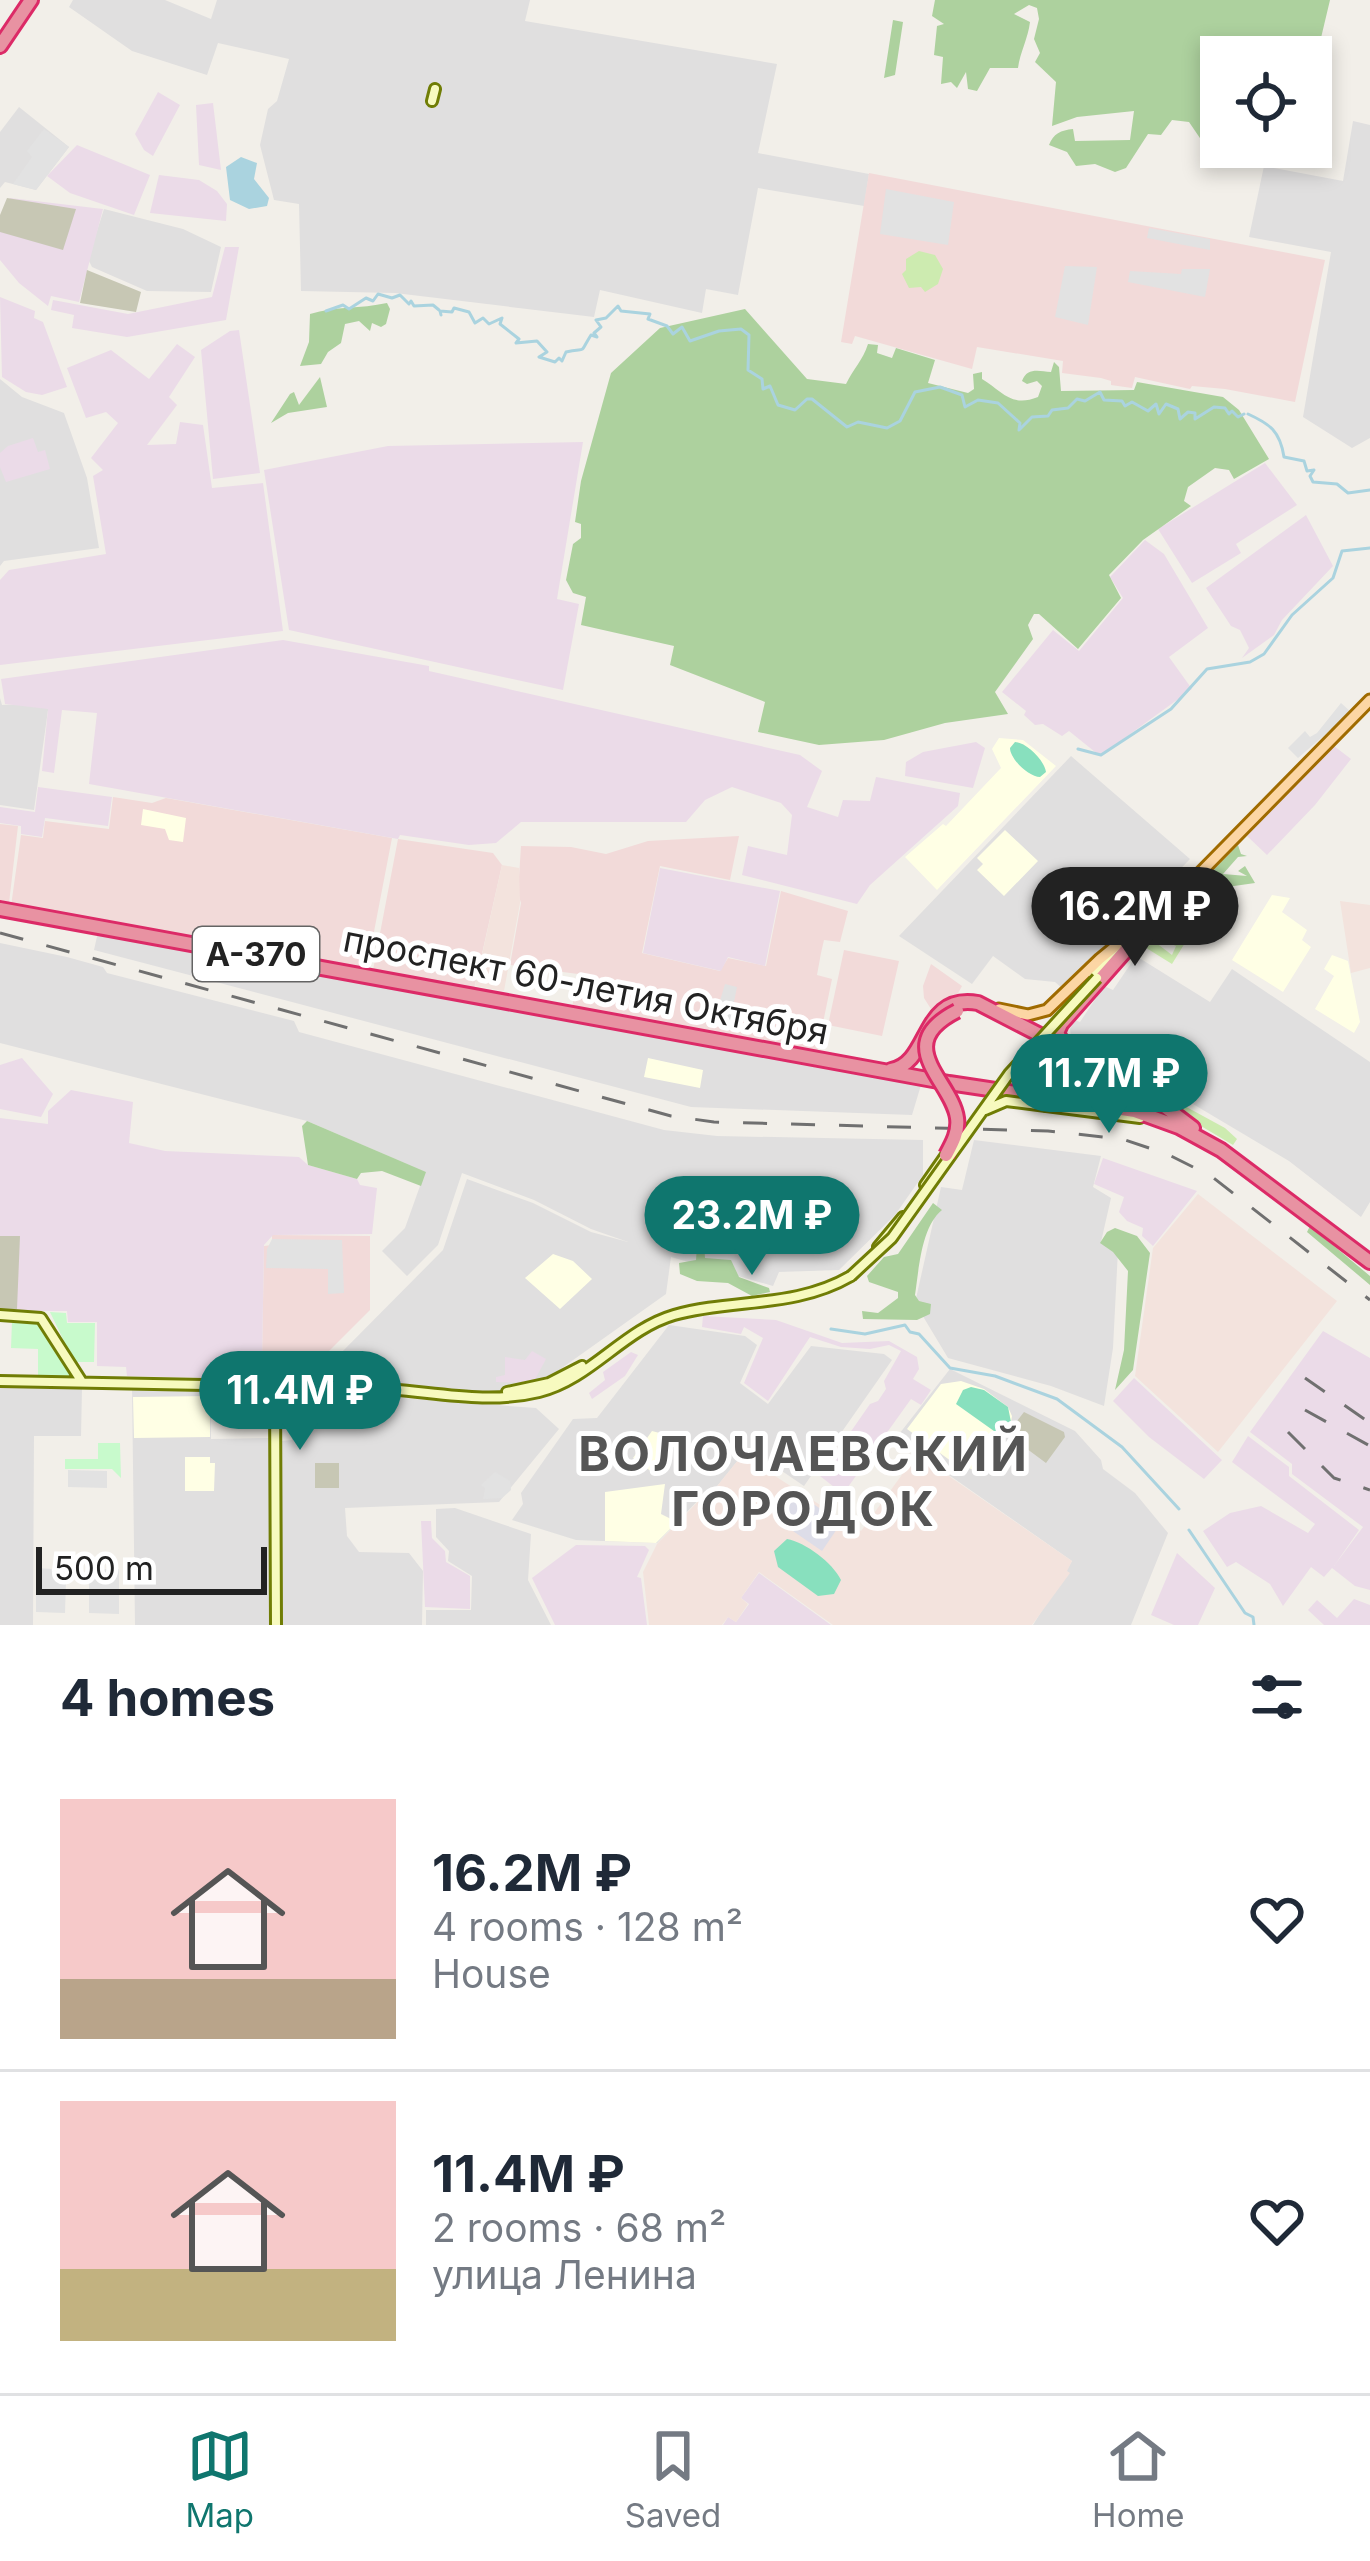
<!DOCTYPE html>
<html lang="en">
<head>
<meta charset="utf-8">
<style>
  body { margin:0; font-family:Inter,sans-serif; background:#f6f6f7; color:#1f2937; height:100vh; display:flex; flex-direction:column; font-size:45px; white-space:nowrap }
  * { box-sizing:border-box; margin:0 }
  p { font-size:39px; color:#747a83 }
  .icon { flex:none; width:66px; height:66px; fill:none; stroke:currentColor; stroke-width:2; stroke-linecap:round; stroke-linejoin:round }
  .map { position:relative; height:1625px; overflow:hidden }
  .side { display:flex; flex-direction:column; background:#fff; flex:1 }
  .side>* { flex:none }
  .buttons { position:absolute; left:1200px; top:36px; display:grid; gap:24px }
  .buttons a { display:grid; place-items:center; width:132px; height:132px; border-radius:0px; background:#fff; box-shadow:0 6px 18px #0003; font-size:60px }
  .scale { position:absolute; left:36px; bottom:30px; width:231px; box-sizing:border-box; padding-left:12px; border:6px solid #222; border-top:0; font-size:33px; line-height:42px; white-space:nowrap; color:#222; -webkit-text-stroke:9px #fff; paint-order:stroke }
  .price { position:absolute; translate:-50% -102px; padding:0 27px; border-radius:42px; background:#0f766e; color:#fff; font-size:39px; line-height:78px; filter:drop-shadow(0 3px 6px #0008) }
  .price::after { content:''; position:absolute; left:50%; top:72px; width:36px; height:27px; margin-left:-18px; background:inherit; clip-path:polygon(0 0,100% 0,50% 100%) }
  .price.active { background:#222; color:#fff }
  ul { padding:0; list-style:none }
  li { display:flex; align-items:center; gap:36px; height:300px; padding:0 60px }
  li+li { border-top:3px solid #e0e1e3 }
  li span { display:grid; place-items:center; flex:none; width:336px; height:240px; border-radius:0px; color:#555 }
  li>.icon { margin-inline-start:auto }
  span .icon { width:144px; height:144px; fill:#fffc; stroke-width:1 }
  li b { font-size:51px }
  h2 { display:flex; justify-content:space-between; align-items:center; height:144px; padding:0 60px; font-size:51px }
  .tabs { display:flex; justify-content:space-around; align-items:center; height:168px; border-top:3px solid #e0e1e3; background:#fff; font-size:33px; color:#747a83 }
  .tabs a { display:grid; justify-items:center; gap:6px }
  .tabs .active { color:#0f766e }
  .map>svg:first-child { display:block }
  .residential { fill:#e0dfdf }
  .commercial { fill:#f2dad9 }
  .industrial { fill:#ebdbe8 }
  .education { fill:#ffffe5 }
  .military { fill:#f3e3dd }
  .construction { fill:#c7c7b4 }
  .grass { fill:#cdebb0 }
  .forest { fill:#add19e }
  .park { fill:#c8facc }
  .pitch { fill:#88e0be }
  .parking { fill:#e2e2e2 }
  .plaza { fill:#dddde8 }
  .water { fill:#aad3df }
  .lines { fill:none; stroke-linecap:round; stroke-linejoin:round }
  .stream { stroke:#aad3df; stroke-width:3 }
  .secondary-casing { stroke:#707d05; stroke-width:14 }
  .primary-casing { stroke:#a06b00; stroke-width:15 }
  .highway-casing { stroke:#dc2a67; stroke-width:18 }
  .secondary { stroke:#f7fabf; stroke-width:8 }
  .primary { stroke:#fcd6a4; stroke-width:9 }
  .highway { stroke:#e892a2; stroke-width:12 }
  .rail { stroke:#707070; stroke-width:3; stroke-dasharray:24 24; stroke-linecap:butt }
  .secondary-bridge-casing { stroke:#707d05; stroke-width:14; stroke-linecap:butt }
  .highway-bridge-casing { stroke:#dc2a67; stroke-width:18; stroke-linecap:butt }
  .secondary-bridge { stroke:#f7fabf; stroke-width:8 }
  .highway-bridge { stroke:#e892a2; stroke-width:12 }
  .labels { text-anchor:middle; stroke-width:10; stroke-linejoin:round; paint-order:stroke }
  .shield { fill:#fff; stroke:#646464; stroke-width:3 }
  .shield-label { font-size:33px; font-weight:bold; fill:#222 }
  .street-label { font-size:36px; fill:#222; stroke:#fff }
  .district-label { font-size:48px; font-weight:bold; letter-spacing:3px; fill:#555; stroke:#fff }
</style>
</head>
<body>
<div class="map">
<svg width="1370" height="1625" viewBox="0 0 1370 1625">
  <rect width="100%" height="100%" fill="#f2efe9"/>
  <path class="residential" d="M73,0H165L211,19L217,0H530L525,21L777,64L758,153L869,174L864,206L758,188L738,295L706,289L702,313L600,290L594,317L395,293L301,291L299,204L274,200L260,145L268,109L277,101L289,59L218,43L207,75L132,51L69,7Z
    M19,107L69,147L36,190L5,182L0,188V132Z
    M1353,121L1370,125V438L1352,448L1303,417L1331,252L1249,237L1264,166L1343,181Z
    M104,209L183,229L221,247L211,292L147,291L92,267L88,259Z
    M0,379L22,397L64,413L87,478L99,548L4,561L0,566Z
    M0,698L2,705L49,703L34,810L0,805Z
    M1071,756L1190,859L1063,989L1055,982L1025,979L993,956L972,984L899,936Z
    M98,932L823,1065L921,1085L912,1115L691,1107L94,950Z
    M0,943L67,957L103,967L107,973L294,1021L299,1032L664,1130L717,1136L923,1140V1175L895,1215L839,1270L779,1272L773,1286L671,1257L666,1294L538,1385L483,1393L333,1382L334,1360L443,1250L467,1179L533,1203L591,1232L628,1242L591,1229L534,1200L462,1173L438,1245L407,1276L382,1251L405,1228L425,1172L307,1121L0,1043Z
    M1136,956L1210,1002L1232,969L1370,1062V1202L1361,1217L1289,1161L1092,1044L1087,1048L1071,1038L1070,1029L1075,1020L1080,1022L1104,986L1113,990Z
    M974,1140L1101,1156L1093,1187L1111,1198L1101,1242L1118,1250L1113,1348L1104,1406L1051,1386L948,1358L915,1303L941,1187L962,1190Z
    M669,1325L745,1336L757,1345L740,1383L768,1404L811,1346L884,1354L892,1360L804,1486L748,1448L714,1490L709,1489L657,1543L576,1540L512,1520L523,1504L521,1493L573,1419L597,1418Z
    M950,1369L1075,1431L1101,1460L1103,1469L1135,1493L1168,1533L1131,1625H1033L1072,1561L896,1438Z
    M0,1387L82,1388L81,1436H34L33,1625H0Z
    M132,1387L210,1389L211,1439L270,1438L272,1625H135Z
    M361,1395L536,1408L559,1429L499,1502L345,1508L347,1536L359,1552L409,1553L423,1571L422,1625H281V1441L292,1440V1396Z
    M455,1508L531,1534L528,1580L551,1625H426V1610H471L472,1576L448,1561L449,1551L436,1537V1509Z"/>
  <path class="commercial" d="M869,173L1325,260L1295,402L1225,389L1192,386L1190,389L1135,377L1132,388L1111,385V381L1101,378L1062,373L1063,361L977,347L972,369L855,336L852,344L841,342Z
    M113,797L152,803L166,798L392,838L367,968L11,906L21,835L43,838L45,821L109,829Z
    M0,824L18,826L9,903L0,902Z
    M739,836L730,880L660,866L642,953L720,971L728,958L766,966L781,891L848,911L840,942L824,940L821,953L817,975L832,979L817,1052L572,1008L578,974L510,965L521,903L518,893L521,846L571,847L606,854L648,841Z
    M398,839L493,853L502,865L474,989L373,970Z
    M844,950L899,961L882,1036L828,1025Z
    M931,964L962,986L956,997L951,996L931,1009L924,998L923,986Z
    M272,1235L370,1236V1310L309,1371H296L295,1367L262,1360L264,1246L272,1245Z"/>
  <path class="industrial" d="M158,92L180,105L153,156L144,150L135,134Z
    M213,103L221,170L199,165L196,105Z
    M77,145L150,175L134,215L70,193L47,176Z
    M159,175L199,180L217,191L227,204L226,221L150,213Z
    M10,198L103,209L79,302L51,296L48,306L19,283L0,260V220Z
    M225,247H239L226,320L127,337L72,328L74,315L51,310L53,300L128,314L212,297Z
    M0,297L35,311L34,318L43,322L67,387L42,395L26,392L2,377Z
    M239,330L260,473L213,479L201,350L230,331Z
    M177,344L195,357L169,397L177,405L147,445L176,444L180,422L203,425L212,488L263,483L283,631L0,665V580L9,570L106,554L93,476L103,470L91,458L118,423L106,412L86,418L67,368L111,350L149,379Z
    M33,438L38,452L45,450L50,469L6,482L0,467V453L8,446Z
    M583,442L557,599L579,604L563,690L289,630L264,470L388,446Z
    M1265,463L1297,505L1236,544L1241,553L1192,583L1158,529Z
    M1306,515L1333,566L1282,620L1274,635L1242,658L1249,648L1240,630L1231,626L1206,588Z
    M1145,540L1164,554L1208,628L1169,657L1192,689L1100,756L1069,731L1062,736L1043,724L1035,725L1024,715L1026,711L1002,692L1053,630L1079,651L1123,598L1110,577Z
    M283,640L429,666V671L800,755L822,771L807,807L838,817L843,800L870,801L876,777L960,793L958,806L870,885L857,904L742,875L748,846L787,855L792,815L781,803L732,787L705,800L686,822H521L496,843L469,845L400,835L398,839L89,784L97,713L62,710L54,773L42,771L48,709L5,704L1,679Z
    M976,742L985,748L973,788L905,776L906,762L923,752Z
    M1334,746L1351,759L1315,805L1267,855L1247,836Z
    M38,787L112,797L108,826L45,818L42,837L21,834V826L0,823V807L35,812Z
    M660,868L780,891L765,966L728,957L721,971L643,953Z
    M22,1058L53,1094L41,1117L0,1109V1065Z
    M71,1090L133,1102L129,1143L165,1151L299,1157L308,1165L357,1179L360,1185L377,1188L372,1234L273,1235L264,1245L262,1360L256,1361L255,1379L127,1376L126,1367L97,1366V1322H68L67,1311H0V1118L48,1124V1111Z
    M1103,1158L1197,1191L1153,1246L1142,1236L1143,1228L1127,1221L1119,1212L1124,1197L1094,1184Z
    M703,1316L776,1320L842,1343L889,1341L917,1357L919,1369L913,1379L931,1390L921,1405L911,1399L843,1494L820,1476L870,1404L878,1401L886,1389L884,1381L901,1351L889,1345L870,1349L841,1347L810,1337L768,1401L744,1383L763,1338L744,1327L741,1334L702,1327Z
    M1323,1331L1370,1358V1590L1355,1586L1332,1568L1324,1577L1311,1567L1283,1606L1270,1584L1236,1562L1227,1567L1203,1531L1230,1513L1261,1506L1308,1533L1315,1524L1232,1462L1248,1436L1289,1467V1476L1359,1530L1334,1566L1363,1527L1292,1474V1464L1250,1432Z
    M532,1351L546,1359L533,1383L496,1382V1377L505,1375V1357L525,1360Z
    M631,1352L638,1355L625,1376L592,1399L589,1393L605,1380L603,1372Z
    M1134,1378L1222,1460L1204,1479L1149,1437L1113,1401Z
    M421,1521H431L432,1538L445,1551L446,1562L470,1576V1609L425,1607Z
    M576,1545L645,1546L649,1550L637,1577L641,1578L647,1625H555L532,1578Z
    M1177,1553L1215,1588L1198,1625H1174L1151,1615Z
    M759,1573L831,1625H723L728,1617L736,1622L749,1604L741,1598Z
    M1354,1599L1370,1605V1625H1324L1308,1610L1317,1600L1337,1618Z"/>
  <path class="education" d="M999,738L1023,740L1056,766L937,890L905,857L943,824L946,826L1001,768L992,749Z
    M143,809L186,818L183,842L169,840L165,829L141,825Z
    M1005,830L1038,861L1004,896L977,870L983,864L977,858Z
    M1272,895L1290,898L1282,912L1307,930L1302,940L1311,947L1283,992L1232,960Z
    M1332,955L1348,961L1360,1022L1354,1033L1315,1009L1334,976L1324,969Z
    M648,1058L703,1070L700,1088L644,1077Z
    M553,1254L573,1261L592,1279L560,1309L525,1278Z
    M961,1381L984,1389L1008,1407L1012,1416L1011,1422L975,1471L969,1468L966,1472L907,1429L941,1384Z
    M210,1396V1437L134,1438L133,1397Z
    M652,1431L671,1436L667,1469L652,1472L633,1458Z
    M185,1457H210V1463H215L214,1491H185Z
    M665,1484L661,1514L677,1522L656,1543L605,1541V1492Z"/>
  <path class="military" d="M502,865L519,868L520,903L504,991L475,986Z
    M1340,901L1370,905V968L1351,973Z
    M1198,1194L1337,1301L1218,1452L1135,1376L1153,1248Z
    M917,1454L1072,1561L1067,1571L1070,1573L1032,1625H833L759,1572L741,1598L748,1604L736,1622L728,1617L722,1625H649L643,1572L657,1544L710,1489L714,1490L742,1455L861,1531Z"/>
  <path class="construction" d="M7,198L76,209L63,250L0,232V215Z
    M87,270L141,292L136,312L80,303Z
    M0,1236H20L17,1309H0Z
    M1024,1412L1064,1432L1065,1437L1046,1463L1007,1434Z
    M339,1463V1488H315V1463Z"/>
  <path class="grass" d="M919,251L935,255L943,269L938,284L925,292L921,287L909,288L902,274L906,270V259Z
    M1164,924L1188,938L1172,964L1143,946L1151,939L1172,955L1176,946L1153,936L1162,927L1165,933L1182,942L1166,931Z
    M1069,1043L1225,1128L1237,1139L1233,1145L1071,1049Z
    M1045,1055L1070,1066L1077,1073L1075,1084L1066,1088L1043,1079L1039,1072Z"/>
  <path class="forest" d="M935,0H1330L1311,80V57H1221V147H1235L1232,155L1204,144L1189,122L1172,120L1161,135L1148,134L1126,168L1115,172L1095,164L1076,166L1067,152L1049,145C1053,134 1061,130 1073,129L1075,141L1130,140L1134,111L1077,117L1052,126L1056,82L1035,62L1040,53L1034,39L1039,19L1037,8L1029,5L1014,14L1030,22C1028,39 1020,52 1018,68H990L977,91L968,89L966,72L957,88L951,82L941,84L943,57L934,55L937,26L944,24L932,16Z
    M893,20L903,22L895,75L884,78Z
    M387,303L390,309L386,324L381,327L372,323L370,331L359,321L345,324L341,343L328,352L321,364L300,366L309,342L310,314C336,306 360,309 387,303Z
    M745,309L807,379L846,384C853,369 863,360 868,344L878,345L877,353L892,358L896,348L935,360L928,383L968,393L974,389L973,374L982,372V379C1002,391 1011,408 1038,397L1042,386L1037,381L1027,384L1022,381C1027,367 1039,371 1051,372L1054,362L1059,367L1061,391L1134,390L1137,382L1223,397L1239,410L1269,459L1234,479L1229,470L1215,468L1188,487L1184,501L1191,506L1143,540L1109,575L1121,598L1078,649L1039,614H1034L1028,625L1033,639L995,692L1008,714L945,723L884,740L819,745L758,732L765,702L670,665L674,646L581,625L586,597L573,593L566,580L573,544L581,538V524L575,522L581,481L611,373L660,328Z
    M320,377L327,407L288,413L271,423L290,394L294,392L299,405Z
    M1238,845L1241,854L1247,856L1238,857L1223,874L1247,876L1238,871L1245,866L1255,883L1192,892Z
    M1227,889L1228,900L1223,902C1206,939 1194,932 1164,917L1170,908L1186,906L1194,912L1200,903H1206L1205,895Z
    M1136,897L1144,903L1139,912L1142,917L1126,934L1117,926L1113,929L1122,938L1114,936L1105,944L1097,939L1113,922L1130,917L1122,913Z
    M307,1121L426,1172L421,1186L382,1171L361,1173L357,1179L308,1165L302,1126Z
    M933,1203L942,1210C921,1227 919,1269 915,1295L919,1301L931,1304L930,1314L917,1320L863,1319L862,1311L878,1313L898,1298V1292L869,1282L867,1276L884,1257L898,1254Z
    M1310,1226L1370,1276V1285L1307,1232Z
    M1115,1228L1137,1236L1150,1253L1133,1370L1115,1390L1124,1350L1128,1271L1113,1252L1100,1243L1107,1232Z
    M704,1241L705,1258L731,1260L739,1277L769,1288L770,1292L752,1296L728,1283L697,1281L680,1274L679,1263L696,1260L697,1246Z"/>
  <path class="park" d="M50,1312L66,1313L67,1323H95L94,1362H74Z
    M12,1321H37L44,1326L71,1376H38V1349L11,1348Z
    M98,1443H120L121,1478L112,1469H65V1459H98Z"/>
  <path class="pitch" d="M1015,742C1027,743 1044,760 1046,772L1040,777C1029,777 1010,759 1010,748Z
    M971,1387L984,1390L1008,1407L1011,1422L1001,1436L956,1404L963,1390Z
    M787,1539C805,1542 833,1563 841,1580L834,1594L818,1596L778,1567L774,1551Z"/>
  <path class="parking" d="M44,129L69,147L36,190L13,184L32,157L27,151Z
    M886,189L954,202L948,245L880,234Z
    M1149,228L1210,239V250L1147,238Z
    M1065,266L1097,267L1088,325L1055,317Z
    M1182,269H1210L1205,297L1128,282L1130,271L1181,274Z
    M1341,703L1351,712L1298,758L1288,748L1305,731L1310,737L1317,733Z
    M725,984L737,987L729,1027L713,1024Z
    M272,1239L342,1240L344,1293L328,1294V1269L266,1268L267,1249Z
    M68,1470L107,1471V1488L68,1487Z
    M495,1472L510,1481L511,1490L502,1498L483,1499L485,1488L481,1485Z
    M36,1568L53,1569L66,1580L65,1613L36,1612Z
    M104,1569H119V1614L89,1613V1580Z"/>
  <path class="plaza" d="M793,1490L841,1523L822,1551L774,1518Z"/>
  <path class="water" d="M241,157L257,163L254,179L269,198L267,206L249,209L230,200L226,167Z"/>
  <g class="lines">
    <path class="stream" d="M326,311L343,305L349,309L366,298L373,301L378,294L392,298L400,295L409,304L411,301L414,306L433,305L439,310
      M441,315L440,311L452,312L454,308L469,312L475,323L483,318L489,324L502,318L500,324L519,339L516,343L537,341L547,352L539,357L555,362L559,358L562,361L566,352C588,347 578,356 591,335L597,337L594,333L601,327L596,320L606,318L618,306L621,311L650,314L648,319L667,326L673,334L682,327L690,341L719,331L741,329L749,335L748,370L762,379L763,389L770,386L778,405L795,410L807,399H812L847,427L858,422L887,428L900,421L915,392L940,387L962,395L965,407L978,400L998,403L1020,423L1019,430L1032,417L1048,416L1052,410L1068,408L1077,399L1085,401L1100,392L1104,400L1122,401L1125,406L1132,402L1148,411L1156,404L1159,414L1166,404L1178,409L1180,419L1188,412L1195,413V419L1214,407L1225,408L1229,414L1232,411L1238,417L1244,414
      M1248,414C1270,424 1280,431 1284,457L1304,461L1307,471L1314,470L1310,476L1313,482L1337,484L1348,493L1370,490
      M1078,749L1101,755L1171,709L1207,669L1250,662L1264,654L1292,615L1333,578L1342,551L1370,548
      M831,1329L865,1334L905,1325L910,1332L919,1334L950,1368L995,1376L1057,1399L1122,1447L1179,1509
      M1189,1530L1245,1613L1253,1617L1254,1625"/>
    <g class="secondary-casing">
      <path id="secondary" d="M432,101L435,89
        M1093,974L1118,949
        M1043,1039L1047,1045L1037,1074L1046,1084
        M1046,1106L1140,1118
        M925,1185L946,1155
        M878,1247L903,1217
        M0,1315L41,1318L82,1382
        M0,1381C122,1384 244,1386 366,1388C424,1389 482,1406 539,1392C591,1379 623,1330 674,1315C734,1298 794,1309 851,1276
        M275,1388L276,1625
        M507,1392L549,1383L582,1366
        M279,1410L298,1390"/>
    </g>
    <g class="primary-casing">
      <path id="primary" d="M1143,931L1370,700
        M999,1009L1028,1015L1047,1010L1100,959L1145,922"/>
    </g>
    <g class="highway-casing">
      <path id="highway" d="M0,46L31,0
        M0,909L949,1083L1135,1111L1179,1127L1221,1150L1370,1262
        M1065,1047L1057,1033L1061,1024L1143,931
        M891,1070C931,1063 920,993 978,1003L1135,1084L1193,1128"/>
    </g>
    <use href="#secondary" class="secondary"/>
    <use href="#primary" class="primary"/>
    <use href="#highway" class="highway"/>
    <path class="rail" d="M0,933L671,1116L714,1122L1048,1131L1122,1139L1167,1154L1211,1176L1370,1300
      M1305,1378L1370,1423
      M1305,1410L1370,1446
      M1288,1432L1334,1478L1370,1490"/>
    <g class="secondary-bridge-casing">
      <path id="secondary-bridge" d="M1026,1059C1045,1049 1070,1057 1081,1075L1079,1085L1068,1092L1046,1084
        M985,1110L1006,1101L1046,1106
        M851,1276L892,1238L1009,1074L1097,978"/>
    </g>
    <g class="highway-bridge-casing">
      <path id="highway-bridge" d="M946,1155C952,1144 959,1132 957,1118C952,1081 890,1045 957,1011"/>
    </g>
    <use href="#secondary-bridge" class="secondary-bridge"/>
    <use href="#highway-bridge" class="highway-bridge"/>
  </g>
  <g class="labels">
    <rect class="shield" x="193" y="927" width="126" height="54" rx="9"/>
    <g class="shield-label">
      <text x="256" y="966">А-370</text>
    </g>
    <g class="street-label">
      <text transform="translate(586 985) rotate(11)" y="13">проспект 60-летия Октября</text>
    </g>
    <g class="district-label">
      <text x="804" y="1471">ВОЛОЧАЕВСКИЙ<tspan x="804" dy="55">ГОРОДОК</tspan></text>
    </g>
  </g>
</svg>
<div class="buttons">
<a><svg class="icon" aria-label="locate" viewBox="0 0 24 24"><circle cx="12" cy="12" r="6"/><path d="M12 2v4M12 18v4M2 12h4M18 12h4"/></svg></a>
</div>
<div class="scale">500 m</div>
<b class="price active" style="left:1135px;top:969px">16.2M ₽</b>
<b class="price" style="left:1109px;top:1136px">11.7M ₽</b>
<b class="price" style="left:752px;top:1278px">23.2M ₽</b>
<b class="price" style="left:300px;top:1453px">11.4M ₽</b>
</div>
<section class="side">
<h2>4 homes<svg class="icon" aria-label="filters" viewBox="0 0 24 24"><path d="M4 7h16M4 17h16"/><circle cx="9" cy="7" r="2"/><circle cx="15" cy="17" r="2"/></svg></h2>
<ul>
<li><span style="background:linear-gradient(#f6c9c9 75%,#b9a48a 0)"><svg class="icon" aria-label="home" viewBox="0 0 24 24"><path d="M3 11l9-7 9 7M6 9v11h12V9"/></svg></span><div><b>16.2M ₽</b><p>4 rooms · 128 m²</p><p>House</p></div><svg class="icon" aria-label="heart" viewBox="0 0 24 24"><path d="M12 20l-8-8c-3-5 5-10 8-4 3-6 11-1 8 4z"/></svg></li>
<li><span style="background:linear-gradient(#f6c9c9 70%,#c2b280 0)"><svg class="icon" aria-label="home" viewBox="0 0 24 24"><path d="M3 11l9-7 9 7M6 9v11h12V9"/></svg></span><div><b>11.4M ₽</b><p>2 rooms · 68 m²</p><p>улица Ленина</p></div><svg class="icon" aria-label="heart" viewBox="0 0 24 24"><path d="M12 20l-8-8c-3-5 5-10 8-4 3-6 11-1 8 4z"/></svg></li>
</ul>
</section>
<nav class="tabs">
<a class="active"><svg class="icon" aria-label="map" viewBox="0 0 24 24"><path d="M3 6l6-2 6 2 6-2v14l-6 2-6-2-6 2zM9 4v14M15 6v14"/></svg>Map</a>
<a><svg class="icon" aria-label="saved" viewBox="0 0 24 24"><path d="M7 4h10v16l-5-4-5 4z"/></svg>Saved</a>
<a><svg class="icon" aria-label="home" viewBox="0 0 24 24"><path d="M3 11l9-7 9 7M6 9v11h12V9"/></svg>Home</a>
</nav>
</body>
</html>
